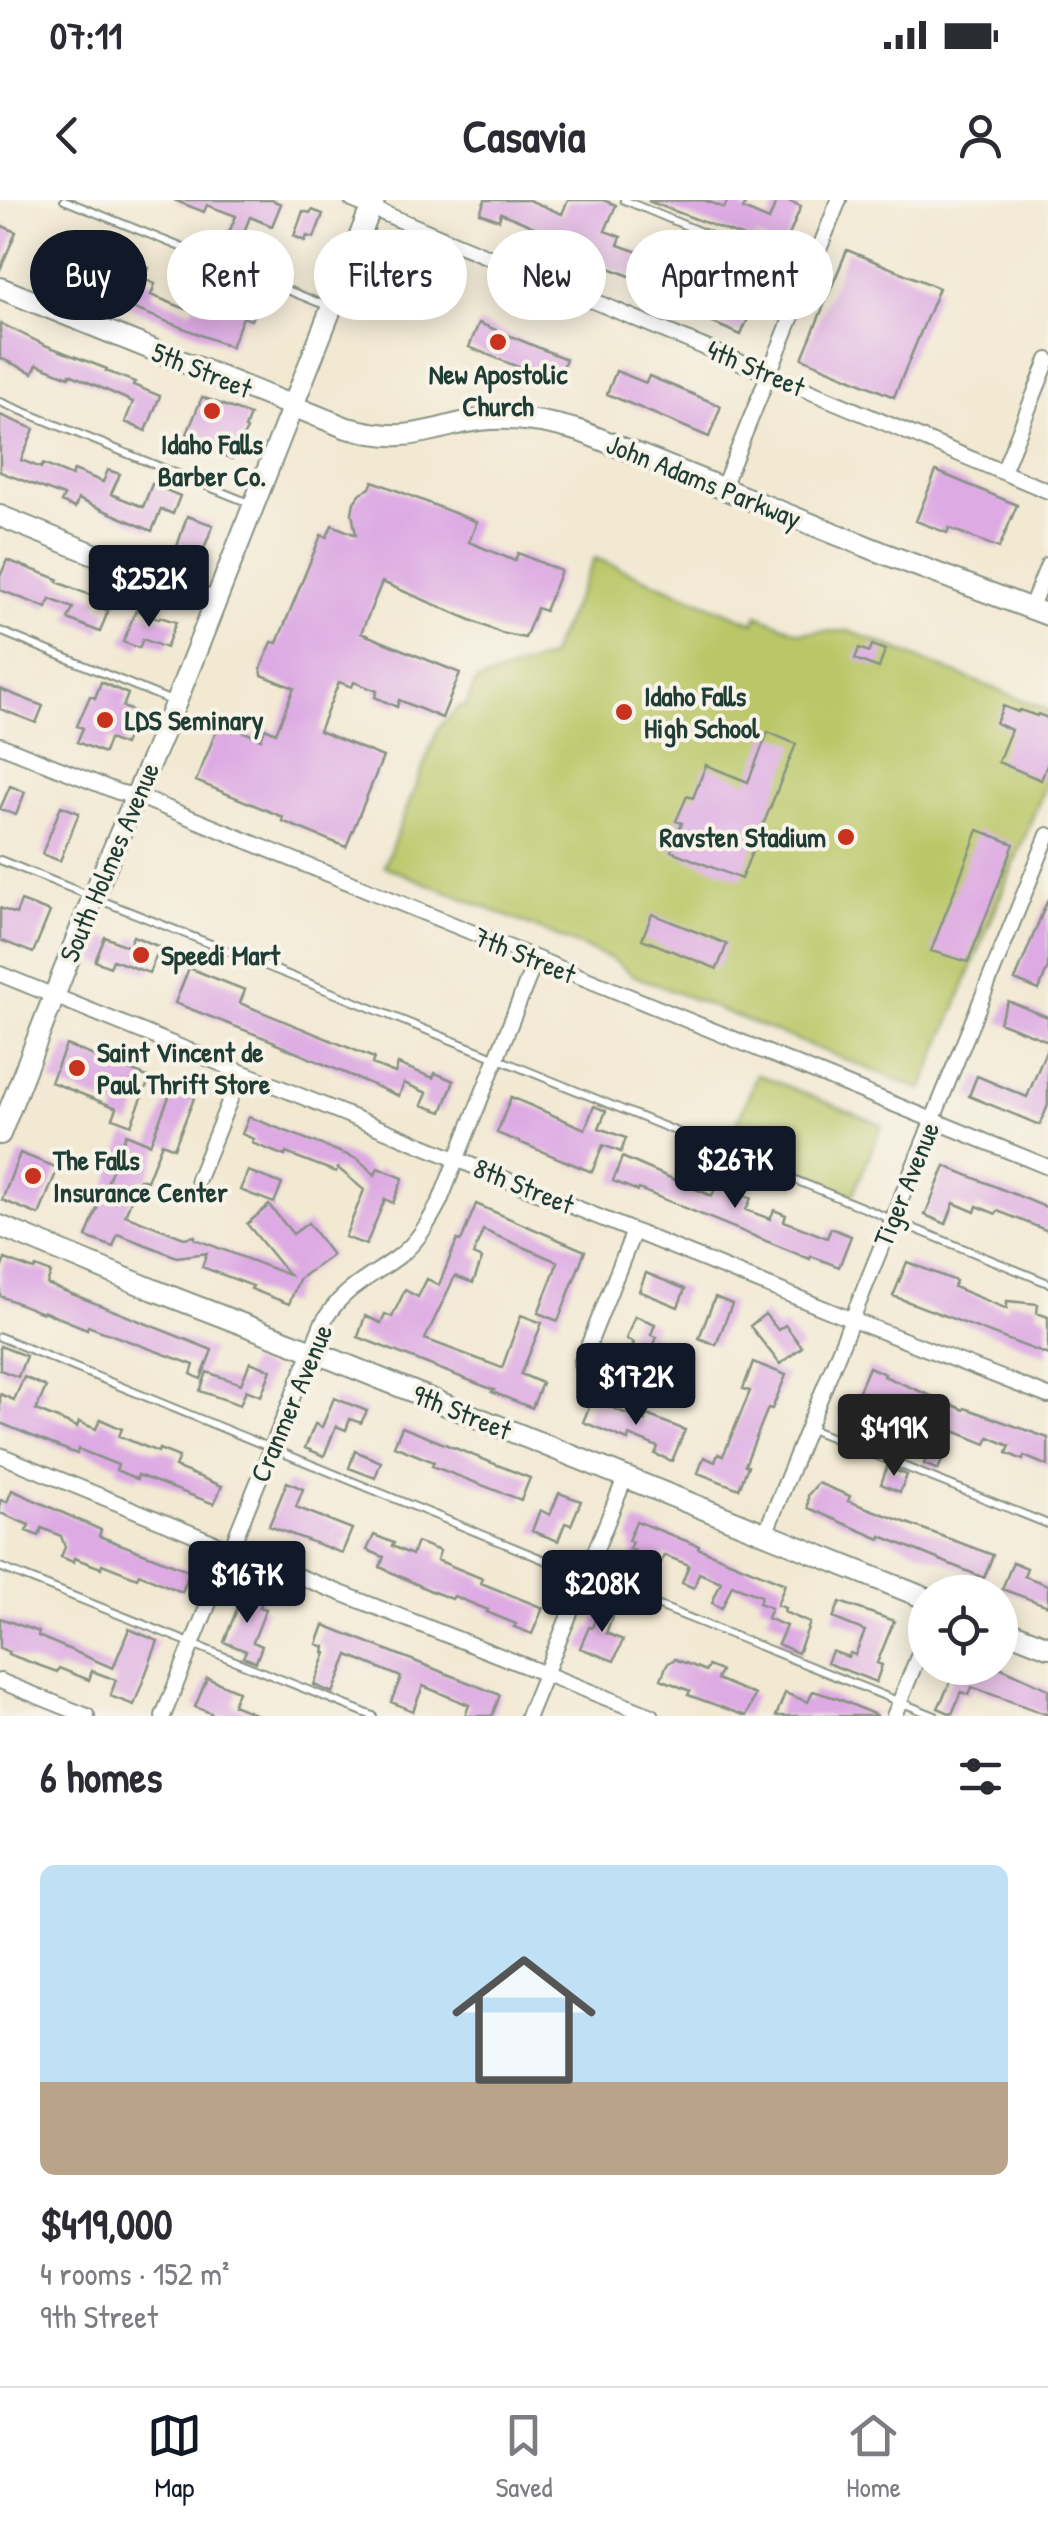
<!DOCTYPE html>
<html lang="en">
<head>
<meta charset="utf-8">
<style>
  body { margin:0; font-family:"Patrick Hand",sans-serif; background:#f7f7f7; color:#2b2b33; height:100vh; display:flex; flex-direction:column; font-size:38px; white-space:nowrap }
  * { box-sizing:border-box; margin:0 }
  p { font-size:32px; color:#7c7c81 }
  .icon { flex:none; width:55px; height:55px; fill:none; stroke:currentColor; stroke-width:2; stroke-linecap:round; stroke-linejoin:round }
  .map { position:relative; height:1516px; overflow:hidden }
  .drawer { display:flex; flex-direction:column; background:#fff; flex:1 }
  .drawer>* { flex:none }
  .guide { position:absolute; left:30px; top:30px; width:990px; height:90px; display:flex; gap:20px }
  .fabs { position:absolute; left:908px; top:1375px; display:grid; gap:20px }
  .fabs a { display:grid; place-items:center; width:110px; height:110px; border-radius:50%; background:#fff; box-shadow:0 5px 25px #0003; font-size:50px }
  .price { position:absolute; translate:-50% -85px; padding:0 22px; border-radius:10px; background:#111827; color:#fff; font-size:32px; line-height:65px; filter:drop-shadow(0 2px 5px #0008) }
  .price::after { content:''; position:absolute; left:50%; top:60px; width:30px; height:22px; margin-left:-15px; background:inherit; clip-path:polygon(0 0,100% 0,50% 100%) }
  .price.on { background:#222; color:#fff }
  ul { padding:0; list-style:none }
  li { display:grid; align-content:center; gap:20px; height:530px; padding:0 40px }
  li+li { border-top:2px solid #e1e1e2 }
  li span { display:grid; place-items:center; height:310px; border-radius:15px; color:#555 }
  li>.icon { margin-inline-start:auto }
  span .icon { width:180px; height:180px; fill:#fffc; stroke-width:1 }
  li b { font-size:42px }
  h2 { display:flex; justify-content:space-between; align-items:center; height:120px; padding:0 40px; font-size:42px }
  .tag { padding:0 35px; border-radius:45px; background:#fff; box-shadow:0 5px 25px #0003; font-size:35px; line-height:90px }
  .tag.on { background:#111827; color:#fff }
  .status { display:flex; justify-content:space-between; align-items:center; height:70px; padding:0 50px; background:#fff; direction:ltr }
  .status svg { height:28px; fill:currentColor }
  header { display:flex; justify-content:space-between; align-items:center; height:130px; padding:0 40px; background:#fff; font-size:45px; font-weight:700 }
  .dock { display:flex; justify-content:space-around; align-items:center; height:140px; border-top:2px solid #e1e1e2; background:#fff; font-size:28px; color:#7c7c81 }
  .dock a { display:grid; justify-items:center; gap:5px }
  .dock .on { color:#111827 }
  .map>svg:first-child { display:block }
  .green { fill:#bac768; stroke:#6c824e; stroke-width:2.5 }
  .building { fill:#ddaae3 }
  .lines { fill:none; stroke-linecap:round; stroke-linejoin:round }
  .lane-casing { stroke:#889384; stroke-width:10 }
  .street-casing { stroke:#889384; stroke-width:18 }
  .secondary-casing { stroke:#889384; stroke-width:24 }
  .lane { stroke:#fff; stroke-width:6 }
  .street { stroke:#fff; stroke-width:14 }
  .secondary { stroke:#fff; stroke-width:20 }
  .poi-dot { fill:#c8321e; stroke:#f7f3e8; stroke-width:4 }
  .labels { text-anchor:middle; stroke-width:8; stroke-linejoin:round; paint-order:stroke }
  .street-label { font-size:28px; fill:#1f3d34; stroke:#f7f3e8 }
  .poi-label { font-size:28px; font-weight:bold; fill:#1f3d34; stroke:#f7f3e8; text-anchor:start }
</style>
</head>
<body>
<div class="status"><b>07:11</b><svg viewBox="0 0 49 12"><path d="M0 12V9h3v3zM5 12V6h3v6zM10 12V3h3v9zM15 12V0h3v12zM26 1h20v11H26zM47 4h2v5h-2z"/></svg></div>
<header><svg class="icon" aria-label="back" viewBox="0 0 24 24"><path d="M15 5l-7 7 7 7"/></svg>Casavia<svg class="icon" aria-label="person" viewBox="0 0 24 24"><circle cx="12" cy="8" r="4"/><path d="M4 21q1-7 8-7t8 7"/></svg></header>
<div class="map">
<svg width="1048" height="1516" viewBox="0 0 1048 1516">
  <rect width="100%" height="100%" fill="#f7f3e8"/>
  <filter id="ink" filterUnits="userSpaceOnUse"><feTurbulence type="fractalNoise" baseFrequency=".01" numOctaves="2"/><feDisplacementMap in="SourceGraphic" scale="20" xChannelSelector="R" yChannelSelector="G"/><feConvolveMatrix kernelMatrix="1 2 1 2 8 2 1 2 1" color-interpolation-filters="sRGB"/></filter>
  <filter id="wash" filterUnits="userSpaceOnUse"><feTurbulence type="fractalNoise" baseFrequency=".0048" numOctaves="4" result="noise"/><feDisplacementMap in="SourceGraphic" scale="40" xChannelSelector="R" yChannelSelector="G"/><feGaussianBlur stdDeviation="2.25" result="paint"/><feColorMatrix in="noise" values="0 0 0 0 0 0 0 0 0 0 0 0 0 0 0 0 0 1.4 0 .05"/><feComposite in="paint" operator="in"/></filter>
  <g filter="url(#wash)">
    <rect width="100%" height="100%" fill="#f2e9d3"/>
    <path class="green" d="M595,358L754,423L757,415L799,432L850,431L1048,510V579L922,890L632,775L614,760L384,666L439,527L460,506L465,507L476,482L549,457Z
      M757,874L882,925L853,995L728,945Z"/>
    <g id="blocks">
      <path class="building" d="M174,0H272L281,4L272,26L250,17L237,49L224,44L236,16L207,5L204,12Z
        M485,0H529L562,14L568,0H603L616,5L605,31L621,37L618,45L664,61L661,66L687,77L680,96L574,54L577,45L501,13L499,20L480,13Z
        M704,0L724,8L728,0H747L743,9L769,20L777,0H786L801,6L784,48L756,37L754,41L648,1Z
        M312,10L323,14L314,38L307,36L305,41L294,36L303,11L310,13Z
        M0,25L16,32L0,70Z
        M44,46L60,53V55L129,81L137,63L149,68L144,79L155,84L151,95L191,111L193,105L205,109L217,81L231,87L229,93L257,106L251,120L243,117L231,147L127,106V104L92,89L94,84L38,63Z
        M847,50L939,88L894,197L802,158Z
        M395,56L427,69L410,111L378,98Z
        M721,57L766,75L741,135L697,116Z
        M0,123L45,145L107,169L106,171L135,182L133,185L160,196L146,231L125,222L133,202L70,174L69,177L37,164L33,173L0,158Z
        M479,123L566,159L557,183L469,147Z
        M616,171L646,183L649,176L721,206L709,237L607,194Z
        M202,197L250,215L245,228L247,229L232,259L205,248L207,242L187,234Z
        M0,215L34,229L21,260L41,268L43,264L72,276L74,270L103,282L108,270L120,274L111,294L143,307L152,284L180,296L173,314L161,309L152,331L78,299L75,308L61,302L64,296L0,272Z
        M936,271L1017,305L999,348L949,328L947,333L916,321Z
        M373,281L477,322L469,342L515,361L518,353L561,371L545,411L537,408L525,438L501,433L382,382L361,433L460,473L442,518L399,500L397,507L375,497L377,491L354,482L352,487L339,482L319,531L383,557L346,647L282,621L283,617L196,581L220,522L261,539L265,528L276,533L294,488L262,475L261,468L272,442L277,443L321,335L327,337L332,325L356,335L352,313L354,302L361,293L370,288Z
        M187,316L213,325L199,362L175,353Z
        M7,360L58,379L57,382L100,399L96,406L108,411L100,432L68,419L73,408L50,399L47,408L0,390V377Z
        M136,410L159,419L160,417L176,422L166,448L143,439L139,448L123,442Z
        M872,445L885,450L879,468L855,459L859,448L869,452Z
        M101,482L128,494L123,507L136,512L132,523L136,525L132,536L128,534L124,545L109,539L104,553L77,542L83,528L77,526L90,496L95,498Z
        M0,489L43,506L36,523L0,509Z
        M1003,506L1018,512L1020,510L1037,516L1038,514L1048,518V563L1041,580L998,562L1011,530L996,523Z
        M768,532L796,544L741,679L671,651L682,623L676,621L687,596L693,598L706,565L748,582Z
        M10,586L25,592L16,615L0,609Z
        M61,606L79,613L60,661L42,654Z
        M978,630L1014,644L968,762L931,751Z
        M1048,699V767L1039,790L1015,780Z
        M21,701L50,712L33,753L0,740V708L16,714Z
        M652,714L727,744L717,769L642,739Z
        M133,736L160,747L149,773L113,760L110,767L95,761L105,737L129,747Z
        M189,768L245,790L240,803L374,858L372,864L395,873L398,864L433,878L435,873L454,881L442,912L422,905L427,893L404,883L399,896L274,843L275,842L175,803Z
        M1008,801L1048,817V841L999,822Z
        M66,845L150,878L131,925L113,918L117,908L51,882Z
        M1048,846V905L1040,925L969,896L977,876L1027,897Z
        M173,887L195,896L174,948L162,943L147,981L140,979L125,1015L184,1038L195,1036V1039L289,1075L247,1024L269,1005L293,1034L308,1023L332,1055L299,1079L289,1104L251,1089L253,1086L202,1067L207,1053L177,1057L118,1034L113,1047L86,1037L126,934L150,944Z
        M511,897L585,929L594,906L606,911L599,928L626,938L621,952L603,945L592,972L497,933Z
        M249,917L358,959L375,975L378,968L403,978L393,1003L385,999L366,1045L345,1037L364,990L338,968L336,972L286,953L285,956L252,943L254,939L242,934Z
        M20,953L58,968L39,1015L2,1000Z
        M622,957L712,996L726,959L743,966L734,991L751,998L746,1010L770,1019L774,1010L786,1015L784,1021L827,1038L831,1028L851,1036L839,1067L811,1056L810,1059L639,989L638,991L613,981Z
        M945,966L1048,1008V1031L998,1011L996,1014L977,1006L975,1012L954,1003L946,1024L925,1015Z
        M248,971L282,984L274,1003L240,990Z
        M476,1004L585,1051L558,1121L538,1113L558,1062L483,1030L473,1055L482,1059L473,1083L455,1076L425,1139L502,1168L521,1115L542,1123L521,1174L542,1183L532,1208L492,1192L494,1190L358,1137L365,1116L381,1123L385,1114L392,1117L405,1090L418,1097L427,1079L439,1085L457,1040L461,1041Z
        M5,1059L34,1070L36,1067L51,1073L47,1084L212,1150L201,1179L191,1174L194,1165L88,1126L87,1129L43,1111L42,1113L0,1096V1072Z
        M907,1062L956,1081L954,1087L1007,1109V1101L1038,1104L1037,1113L1048,1117V1155L893,1096Z
        M646,1073L685,1089L678,1107L639,1091Z
        M715,1097L732,1104L716,1145L699,1138Z
        M765,1114L778,1130L785,1125L802,1147L780,1164L750,1126Z
        M635,1116L655,1124L651,1135L657,1137L649,1157L631,1150L634,1143L626,1139Z
        M0,1146L26,1156L18,1177L0,1170Z
        M250,1162L271,1170L261,1196L246,1190L240,1205L200,1191L207,1172L241,1184Z
        M753,1162L786,1175L772,1209L768,1208L745,1265L748,1266L739,1289L698,1273L704,1257L715,1262L718,1254L723,1256L750,1191L743,1189Z
        M869,1167L885,1174L884,1176L964,1210L965,1208L1048,1238V1266L1024,1256L1023,1260L1007,1253L1010,1246L989,1237L986,1244L954,1231L938,1270L924,1264L938,1227L875,1199L869,1214L852,1207Z
        M24,1177L46,1187L36,1210L77,1227L79,1222L96,1229L100,1219L122,1229L119,1236L158,1252L159,1249L179,1257L175,1267L222,1286L214,1304L138,1275L137,1279L116,1270L118,1265L78,1249L77,1254L54,1245L0,1223V1194L14,1200Z
        M334,1198L367,1211L361,1223L350,1219L346,1230L336,1226L324,1256L305,1248L315,1224L322,1227Z
        M592,1200L645,1221L647,1215L685,1230L672,1261L655,1254L658,1247L629,1235L628,1240L583,1222Z
        M402,1227L530,1278L521,1300L432,1266L434,1262L394,1246Z
        M355,1251L381,1262L375,1278L349,1268Z
        M887,1267L907,1275L900,1292L881,1284Z
        M287,1282L303,1289L296,1307L352,1329L342,1353L269,1326Z
        M818,1283L850,1296L848,1301L993,1355L984,1378L881,1336L880,1339L808,1308V1295Z
        M12,1290L101,1330L99,1336L190,1371L182,1392L139,1374L137,1378L102,1364L101,1368L74,1358L73,1362L61,1357L65,1347L61,1336L42,1328L39,1336L26,1331L29,1325L0,1313V1300L7,1302Z
        M559,1293L581,1301L571,1325L565,1323L558,1341L532,1331L540,1310L550,1315Z
        M636,1321L699,1346L698,1348L785,1384L777,1405L785,1408L784,1412L810,1423L798,1453L778,1444L786,1426L767,1418L771,1408L759,1403L761,1396L732,1385L722,1408L712,1403L721,1382L699,1373L694,1388L682,1383L689,1365L664,1355L652,1385L624,1374L634,1350L629,1349L632,1342L628,1341Z
        M374,1335L394,1343L392,1346L412,1355L417,1342L440,1351L437,1360L483,1379L481,1383L543,1408L532,1434L514,1427L516,1424L487,1412L488,1410L454,1396L452,1399L431,1391L380,1367L384,1357L367,1350Z
        M1013,1362L1027,1368L1024,1376L1048,1385V1406L1002,1389Z
        M244,1391L263,1399L260,1407L266,1409L253,1442L262,1446L256,1462L243,1457L246,1451L224,1442Z
        M840,1402L894,1421L877,1463L882,1465L876,1482L827,1463L832,1451L848,1457L850,1453L855,1455L865,1431L833,1418Z
        M601,1403L616,1408L606,1433L623,1440L614,1461L580,1448L589,1427L592,1428Z
        M0,1418L39,1432L38,1436L113,1468L129,1429L158,1441L134,1505L110,1496L116,1480L92,1471L89,1480L59,1468L57,1472L8,1454L9,1452L0,1448Z
        M324,1425L500,1495L492,1516H465L469,1505L423,1486L413,1511L391,1502L401,1477L348,1455L333,1493L314,1485L326,1453L324,1452L325,1447L317,1444Z
        M675,1459L706,1471L708,1466L721,1471L717,1479L755,1495L746,1516L688,1495L690,1491L661,1479L667,1464Z
        M957,1468H1002L1048,1489V1515L972,1487L969,1495L961,1492L952,1514L938,1508Z
        M207,1478L238,1491L233,1505L260,1516H210L211,1513L195,1507Z
        M813,1491L839,1499L878,1516H776L785,1493L808,1502Z"/>
    </g>
  </g>
  <g filter="url(#ink)">
    <use href="#blocks" fill-opacity="0" stroke="#889384" stroke-width="2.5"/>
    <g class="lines">
      <g class="lane-casing">
        <path id="lane" d="M64,0L327,106
          M624,0L807,76
          M0,202L249,303
          M0,431L174,502
          M0,660L479,851L1048,1083
          M0,1137L569,1370L935,1516
          M808,1228L1048,1324
          M0,1367L373,1516"/>
      </g>
      <g class="street-casing">
        <path id="street" d="M352,0L1048,291
          M1003,272L1048,160
          M723,287L839,0
          M1030,409L1048,365
          M0,545L118,592L137,596L1048,967
          M0,774L850,1119L1048,1196
          M198,979L241,872
          M581,1164L634,1031
          M0,1255L247,1356L652,1516
          M765,1334L1048,635
          M0,1481L87,1516
          M163,1516L322,1124C342,1088 367,1080 398,1057C417,1043 429,1022 440,1001L536,759
          M528,1516L625,1278
          M894,1516L925,1439"/>
      </g>
      <g class="secondary-casing">
        <path id="secondary" d="M0,88L347,228C365,232 383,236 402,235C428,234 453,223 479,220C514,216 546,221 580,231L883,353L1048,415
          M0,316L215,403
          M0,934L93,697L176,502L374,0
          M0,1026L154,1090L312,1151L925,1398
          M1000,1428L1048,1447"/>
      </g>
      <use href="#lane" class="lane"/>
      <use href="#street" class="street"/>
      <use href="#secondary" class="secondary"/>
    </g>
  </g>
  <g class="poi-dot">
    <circle cx="498" cy="142" r="10"/>
    <circle cx="212" cy="211" r="10"/>
    <circle cx="624" cy="512" r="10"/>
    <circle cx="105" cy="520" r="10"/>
    <circle cx="846" cy="637" r="10"/>
    <circle cx="141" cy="755" r="10"/>
    <circle cx="77" cy="868" r="10"/>
    <circle cx="33" cy="976" r="10"/>
  </g>
  <g class="labels">
    <g class="street-label">
      <text transform="translate(756 168) rotate(23)" y="10">4th Street</text>
      <text transform="translate(202 170) rotate(22)" y="10">5th Street</text>
      <text transform="translate(704 281) rotate(22)" y="10">John Adams Parkway</text>
      <text transform="translate(109 662) rotate(-67)" y="10">South Holmes Avenue</text>
      <text transform="translate(525 755) rotate(22)" y="10">7th Street</text>
      <text transform="translate(906 984) rotate(-68)" y="10">Tiger Avenue</text>
      <text transform="translate(524 986) rotate(22)" y="10">8th Street</text>
      <text transform="translate(291 1203) rotate(-67)" y="10">Cranmer Avenue</text>
      <text transform="translate(462 1212) rotate(22)" y="10">9th Street</text>
    </g>
    <g class="poi-label">
      <text x="498" y="184" text-anchor="middle">New Apostolic<tspan x="498" dy="32">Church</tspan></text>
      <text x="212" y="254" text-anchor="middle">Idaho Falls<tspan x="212" dy="32">Barber Co.</tspan></text>
      <text x="644" y="506">Idaho Falls<tspan x="644" dy="32">High School</tspan></text>
      <text x="125" y="530">LDS Seminary</text>
      <text x="826" y="647" text-anchor="end">Ravsten Stadium</text>
      <text x="161" y="765">Speedi Mart</text>
      <text x="97" y="862">Saint Vincent de<tspan x="97" dy="32">Paul Thrift Store</tspan></text>
      <text x="53" y="970">The Falls<tspan x="53" dy="32">Insurance Center</tspan></text>
    </g>
  </g>
</svg>
<div class="fabs">
<a><svg class="icon" aria-label="locate" viewBox="0 0 24 24"><circle cx="12" cy="12" r="6"/><path d="M12 2v4M12 18v4M2 12h4M18 12h4"/></svg></a>
</div>
<b class="price" style="left:149px;top:430px">$252K</b>
<b class="price" style="left:735px;top:1011px">$267K</b>
<b class="price" style="left:636px;top:1228px">$172K</b>
<b class="price on" style="left:894px;top:1279px">$419K</b>
<b class="price" style="left:247px;top:1426px">$167K</b>
<b class="price" style="left:602px;top:1435px">$208K</b>
<div class="guide">
<a class="tag on">Buy</a>
<a class="tag">Rent</a>
<a class="tag">Filters</a>
<a class="tag">New</a>
<a class="tag">Apartment</a>
</div>
</div>
<section class="drawer">
<h2>6 homes<svg class="icon" aria-label="filters" viewBox="0 0 24 24"><path d="M4 7h16M4 17h16"/><circle cx="9" cy="7" r="2"/><circle cx="15" cy="17" r="2"/></svg></h2>
<ul>
<li><span style="background:linear-gradient(#bfe0f5 70%,#b9a48a 0)"><svg class="icon" aria-label="home" viewBox="0 0 24 24"><path d="M3 11l9-7 9 7M6 9v11h12V9"/></svg></span><div><b>$419,000</b><p>4 rooms · 152 m²</p><p>9th Street</p></div></li>
</ul>
</section>
<nav class="dock">
<a class="on"><svg class="icon" aria-label="map" viewBox="0 0 24 24"><path d="M3 6l6-2 6 2 6-2v14l-6 2-6-2-6 2zM9 4v14M15 6v14"/></svg>Map</a>
<a><svg class="icon" aria-label="saved" viewBox="0 0 24 24"><path d="M7 4h10v16l-5-4-5 4z"/></svg>Saved</a>
<a><svg class="icon" aria-label="home" viewBox="0 0 24 24"><path d="M3 11l9-7 9 7M6 9v11h12V9"/></svg>Home</a>
</nav>
</body>
</html>
